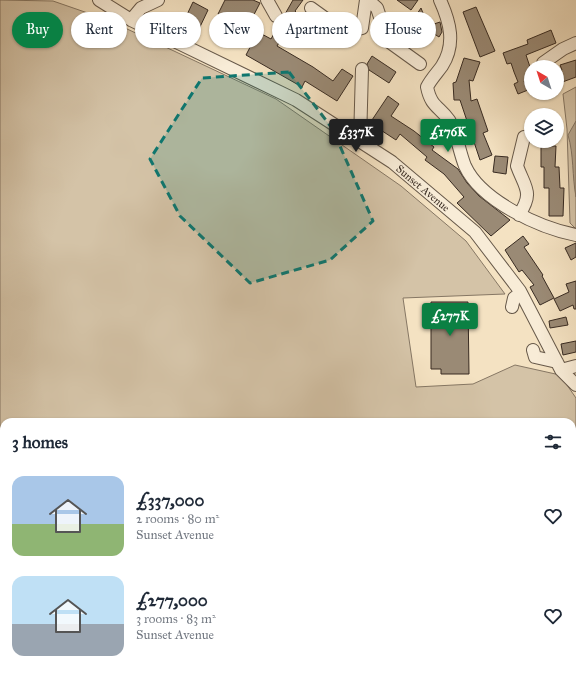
<!DOCTYPE html>
<html lang="en">
<head>
<meta charset="utf-8">
<style>
  body { margin:0; font-family:"IM FELL Great Primer",serif; background:#f6f6f7; color:#1f2937; height:100vh; display:flex; flex-direction:column; font-size:15px; white-space:nowrap }
  * { box-sizing:border-box; margin:0 }
  p { font-size:13px; color:#747a83 }
  .icon { flex:none; width:22px; height:22px; fill:none; stroke:currentColor; stroke-width:2; stroke-linecap:round; stroke-linejoin:round }
  .map { position:relative; flex:1; overflow:hidden }
  .sheet { position:absolute; left:0px; top:418px; width:576px; height:256px; display:flex; flex-direction:column; background:#fff; border-radius:12px 12px 0 0; box-shadow:0 1px 3px #0004 }
  .sheet>* { flex:none }
  .top-card { position:absolute; left:12px; top:12px; width:552px; height:36px; display:flex; gap:8px }
  .needle { width:26px; rotate:321deg }
  .buttons { position:absolute; left:524px; top:60px; display:grid; gap:8px }
  .buttons a { display:grid; place-items:center; width:40px; height:40px; border-radius:50%; background:#fff; box-shadow:0 1px 3px #0004; font-size:20px }
  .price { position:absolute; translate:-50% -34px; padding:0 9px; border-radius:4px; background:#0b8043; color:#fff; font-size:13px; line-height:26px; filter:drop-shadow(0 1px 2px #0008) }
  .price::after { content:''; position:absolute; left:50%; top:24px; width:12px; height:9px; margin-left:-6px; background:inherit; clip-path:polygon(0 0,100% 0,50% 100%) }
  .price.selected { background:#222; color:#fff }
  ul { padding:0; list-style:none }
  li { display:flex; align-items:center; gap:12px; height:100px; padding:0 12px }
  li span { display:grid; place-items:center; flex:none; width:112px; height:80px; border-radius:12px; color:#555 }
  li>.icon { margin-inline-start:auto }
  span .icon { width:48px; height:48px; fill:#fffc; stroke-width:1 }
  li b { font-size:17px }
  h2 { display:flex; justify-content:space-between; align-items:center; height:48px; padding:0 12px; font-size:17px }
  .tag { padding:0 14px; border-radius:18px; background:#fff; box-shadow:0 1px 3px #0004; font-size:14px; line-height:36px }
  .tag.selected { background:#0b8043; color:#fff }
  .map>svg:first-child { display:block }
  .green { fill:#d4c3a7; stroke:#867764 }
  .water { fill:#b4a48c; stroke:#827462 }
  .building { fill:#9a8a75; stroke:#382b22 }
  .lines { fill:none; stroke-linecap:round; stroke-linejoin:round }
  .minor-casing { stroke:#67594a; stroke-width:14 }
  .major-casing { stroke:#382b22; stroke-width:17 }
  .minor { stroke:#f8ecd7; stroke-width:12 }
  .major { stroke:#f4e2c2; stroke-width:15 }
  .marked { fill:#0f766e; fill-opacity:0.2; stroke:#0f766e; stroke-width:3; stroke-dasharray:8 5; stroke-linejoin:round }
  .labels { text-anchor:middle; stroke-width:3; stroke-linejoin:round; paint-order:stroke }
  .street-label { font-size:11px; fill:#382b22; stroke:#f8ecd7 }
</style>
</head>
<body>
<div class="map">
<svg width="576" height="674" viewBox="0 0 576 674">
  <rect width="100%" height="100%" fill="#f4e2c2"/>
  <filter id="stains"><feTurbulence type="fractalNoise" baseFrequency=".005" numOctaves="4"/><feColorMatrix values="0 0 0 0 .2 0 0 0 0 .09 0 0 0 0 .02 0 0 0 .5 -.17"/></filter>
  <radialGradient id="worn" r=".72"><stop offset=".6" stop-color="#630" stop-opacity="0"/><stop offset="1" stop-color="#630" stop-opacity=".3"/></radialGradient>
  <path class="green" d="M0,0L53,1L108,20L276,99L401,186L466,241L505,294L403,298L416,387L473,384L515,365L560,375L576,398V444L572,446V422H4V449L0,448Z
    M576,87V229L570,223L567,129L563,94Z
    M0,463L4,464V520H0Z"/>
  <path class="water" d="M576,121V197C572,176 574,155 568,135Z"/>
  <path class="building" d="M225,0H253L260,3L247,28L218,14Z
    M293,0H303L295,11L297,13L277,46L313,67L333,81L342,69L353,76L337,101L305,81L302,87L246,55L258,32L271,39Z
    M397,0H418L411,10Z
    M193,2L208,10L198,31L183,23Z
    M476,7L495,51L480,57L463,12Z
    M421,8L428,26L440,22L442,32L439,37L413,20Z
    M551,30L556,43L526,55L531,70V78L524,81L528,90L518,94L514,84L518,82L514,72L511,63L507,64L503,53L528,44L527,40Z
    M372,56L396,72L389,83L369,70L367,64Z
    M464,58L480,62L473,81L469,80L471,101L477,99L488,131L483,133L492,155L480,160L460,100H454L453,83L456,82Z
    M576,60V77L557,84V72L562,70L560,65Z
    M388,96L399,104L391,116L414,131L434,147L432,150L458,169L467,183L479,196L510,220L491,236L457,203L464,197L444,174L425,160L427,157L400,134L396,140L370,123Z
    M541,141H552L551,146H556L555,167H559L560,188H564L563,216H549V188H544V167H541Z
    M495,156L508,157L506,174L493,172Z
    M523,236L529,244L524,247L543,275L542,276L554,298L540,305L530,287L534,285L522,270L519,272L505,250Z
    M576,243V257L571,260L565,248Z
    M576,281V309H574L573,305L560,311L554,299L569,292L566,284Z
    M431,302H468L469,374H441V369H431V322H425V312H431Z
    M566,317L568,325L550,328L549,321Z
    M576,341V352L563,355L561,344Z"/>
  <g class="lines">
    <g class="minor-casing">
      <path id="minor" d="M99,0L131,20L296,100L392,162L475,232L520,291L561,370L576,385
        M267,0L276,16
        M368,0L377,8L388,41L420,64
        M440,0C450,22 456,44 442,66C437,73 431,79 427,87C431,107 439,106 449,120C457,133 459,151 465,166C481,201 540,228 576,235
        M311,8L343,31L362,28L366,0
        M131,20L141,8L158,0
        M543,63L563,49L576,43
        M360,141L362,69
        M519,215C534,192 525,188 517,166L524,137
        M512,307L514,298L521,293
        M533,350L535,357L557,362
        M561,370L576,366
        M572,452L576,450
        M0,526L4,527
        M572,568L576,566
        M0,614L4,615
        M347,670L351,674
        M268,674V670"/>
    </g>
    <g class="major-casing">
      <path id="major" d="M0,459L4,460
        M511,670L514,674"/>
    </g>
    <use href="#minor" class="minor"/>
    <use href="#major" class="major"/>
  </g>
  <path class="marked" d="M289,72L332,128L373,221L330,260L250,283L180,216L150,159L202,78Z"/>
  <g class="labels">
    <g class="street-label">
      <text transform="translate(423 188) rotate(40)" y="4">Sunset Avenue</text>
    </g>
  </g>
  <rect width="100%" height="100%" filter="url(#stains)"/>
  <rect width="100%" height="100%" fill="url(#worn)"/>
</svg>
<div class="buttons">
<a><svg class="needle" viewBox="-14 -14 28 28"><path d="M0-13l5 13h-10z" fill="#e53935"/><path d="M0 13l5-13h-10z" fill="#747a83"/></svg></a>
<a><svg class="icon" aria-label="layers" viewBox="0 0 24 24"><path d="M12 4l9 5-9 5-9-5zM3 14l9 5 9-5"/></svg></a>
</div>
<b class="price selected" style="left:356px;top:153px">£337K</b>
<b class="price" style="left:448px;top:153px">£176K</b>
<b class="price" style="left:450px;top:337px">£277K</b>
<div class="top-card">
<a class="tag selected">Buy</a>
<a class="tag">Rent</a>
<a class="tag">Filters</a>
<a class="tag">New</a>
<a class="tag">Apartment</a>
<a class="tag">House</a>
</div>
<section class="sheet">
<h2>3 homes<svg class="icon" aria-label="filters" viewBox="0 0 24 24"><path d="M4 7h16M4 17h16"/><circle cx="9" cy="7" r="2"/><circle cx="15" cy="17" r="2"/></svg></h2>
<ul>
<li><span style="background:linear-gradient(#a9c7e8 60%,#8fb573 0)"><svg class="icon" aria-label="home" viewBox="0 0 24 24"><path d="M3 11l9-7 9 7M6 9v11h12V9"/></svg></span><div><b>£337,000</b><p>2 rooms · 80 m²</p><p>Sunset Avenue</p></div><svg class="icon" aria-label="heart" viewBox="0 0 24 24"><path d="M12 20l-8-8c-3-5 5-10 8-4 3-6 11-1 8 4z"/></svg></li>
<li><span style="background:linear-gradient(#bfe0f5 60%,#9aa5b1 0)"><svg class="icon" aria-label="home" viewBox="0 0 24 24"><path d="M3 11l9-7 9 7M6 9v11h12V9"/></svg></span><div><b>£277,000</b><p>3 rooms · 83 m²</p><p>Sunset Avenue</p></div><svg class="icon" aria-label="heart" viewBox="0 0 24 24"><path d="M12 20l-8-8c-3-5 5-10 8-4 3-6 11-1 8 4z"/></svg></li>
</ul>
</section>
</div>
</body>
</html>
